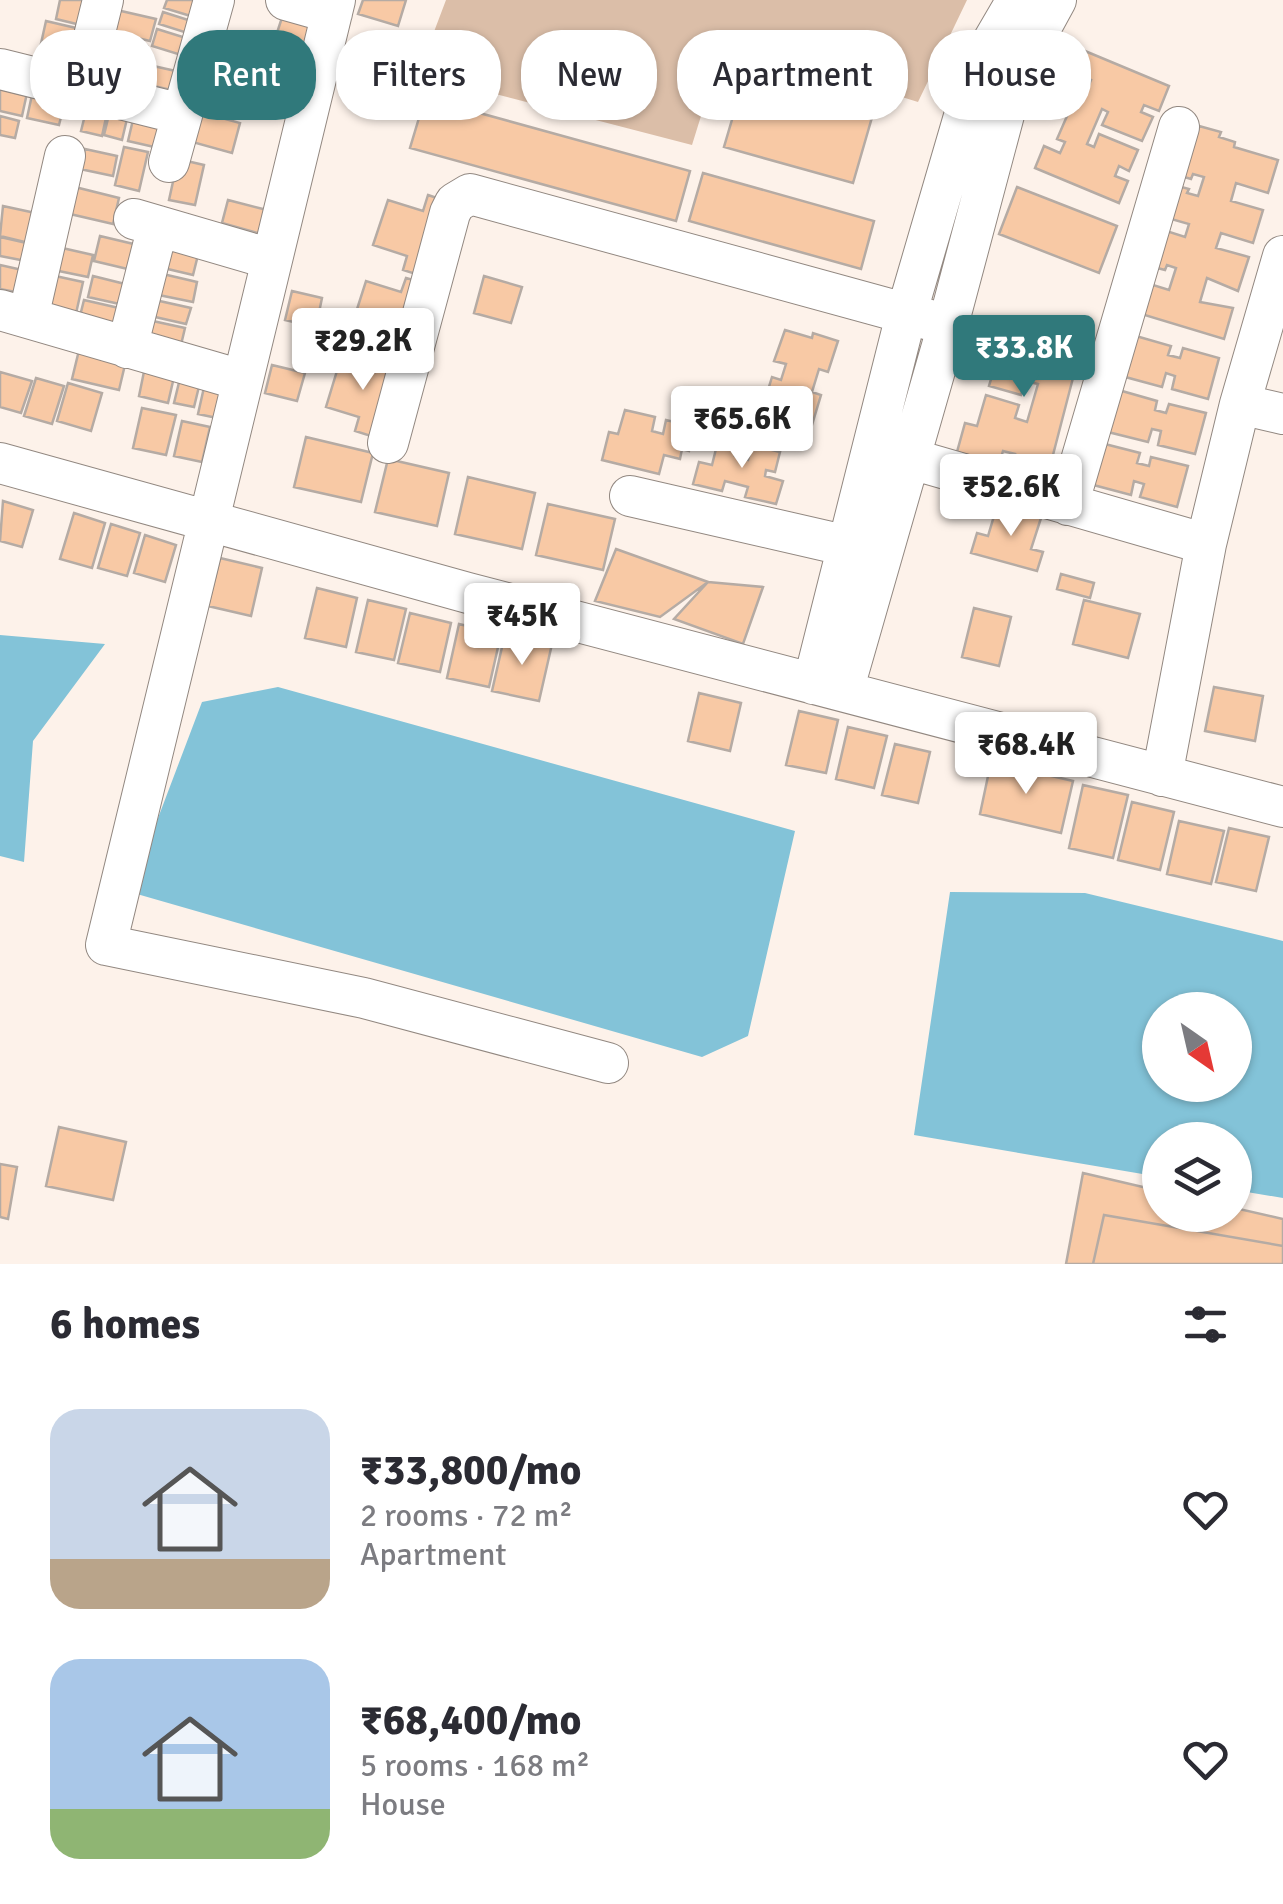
<!DOCTYPE html>
<html lang="en">
<head>
<meta charset="utf-8">
<style>
  body { margin:0; font-family:Signika,sans-serif; background:#f7f7f7; color:#2b2b33; height:100vh; display:flex; flex-direction:column; font-size:38px; white-space:nowrap }
  * { box-sizing:border-box; margin:0 }
  p { font-size:32px; color:#7c7c81 }
  .icon { flex:none; width:55px; height:55px; fill:none; stroke:currentColor; stroke-width:2; stroke-linecap:round; stroke-linejoin:round }
  .map { position:relative; height:1264px; overflow:hidden }
  .sheet { display:flex; flex-direction:column; background:#fff; flex:1 }
  .sheet>* { flex:none }
  .guide { position:absolute; left:30px; top:30px; width:1225px; height:90px; display:flex; gap:20px }
  .needle { width:65px; rotate:146deg }
  .fabs { position:absolute; left:1142px; top:992px; display:grid; gap:20px }
  .fabs a { display:grid; place-items:center; width:110px; height:110px; border-radius:50%; background:#fff; box-shadow:0 2px 8px #0004; font-size:50px }
  .price { position:absolute; translate:-50% -85px; padding:0 22px; border-radius:10px; background:#fff; color:#222; font-size:32px; line-height:65px; filter:drop-shadow(0 2px 5px #0008) }
  .price::after { content:''; position:absolute; left:50%; top:60px; width:30px; height:22px; margin-left:-15px; background:inherit; clip-path:polygon(0 0,100% 0,50% 100%) }
  .price.active { background:#30797b; color:#fff }
  ul { padding:0; list-style:none }
  li { display:flex; align-items:center; gap:30px; height:250px; padding:0 50px }
  li span { display:grid; place-items:center; flex:none; width:280px; height:200px; border-radius:30px; color:#555 }
  li>.icon { margin-inline-start:auto }
  span .icon { width:120px; height:120px; fill:#fffc; stroke-width:1 }
  li b { font-size:42px }
  h2 { display:flex; justify-content:space-between; align-items:center; height:120px; padding:0 50px; font-size:42px }
  .pill { padding:0 35px; border-radius:40px; background:#fff; box-shadow:0 2px 8px #0004; font-size:35px; line-height:90px }
  .pill.active { background:#30797b; color:#fff }
  .map>svg:first-child { display:block }
  .green { fill:#dbbea8 }
  .water { fill:#83c3d8; fill-rule:evenodd }
  .building { fill:#f8c9a5; stroke:#b5aba4; stroke-width:2.5 }
  .lines { fill:none; stroke-linecap:round; stroke-linejoin:round }
  .minor-casing { stroke:#928881; stroke-width:42 }
  .minor { stroke:#fff; stroke-width:40 }
</style>
</head>
<body>
<div class="map">
<svg width="1283" height="1264" viewBox="0 0 1283 1264">
  <rect width="100%" height="100%" fill="#fdf2ea"/>
  <path class="green" d="M446,0H967L918,102L724,42L692,145L418,74Z"/>
  <path class="water" d="M0,635L105,644L33,741L24,862L0,856Z
    M278,687L795,831L748,1036L702,1057L130,892L202,702Z
    M950,892L1085,893L1283,941V1198L1235,1190V1140H1160V1177L914,1135ZM1235,1010V1085H1160V1010Z"/>
  <path class="building" d="M60,0H96L89,27L56,19Z
    M167,0H206L204,20L164,8Z
    M363,0H406L398,26L358,14Z
    M286,5L319,15L309,47L276,36Z
    M108,8L156,19L150,41L103,30Z
    M163,12L204,25L200,37L159,24Z
    M46,21L89,31L81,66L38,57Z
    M157,29L199,42L194,59L152,46Z
    M105,37L147,46L144,60L102,51Z
    M275,40L312,52L302,85L265,73Z
    M1085,51L1169,86L1159,111L1144,105L1141,112L1153,117L1142,141L1102,125L1108,112L1102,109L1087,144L1094,147L1099,134L1138,150L1129,171L1119,166L1115,176L1128,181L1119,203L1035,168L1044,146L1060,153L1065,142L1057,139L1081,84L1088,87L1091,80L1075,73Z
    M107,54L146,63L141,85L102,76Z
    M347,57L387,69L378,97L339,85Z
    M748,63L877,100L853,183L724,147L734,113L755,118L758,106L738,100Z
    M149,65L189,74L184,93L145,84Z
    M206,76L251,89L243,117L197,104Z
    M35,81L68,89L59,125L27,118Z
    M0,87L27,93L22,116L0,111Z
    M425,98L690,171L676,221L410,148Z
    M89,99L109,104L102,136L81,131Z
    M112,102L130,106L122,140L104,135Z
    M136,107L171,115L163,149L128,141Z
    M193,110L240,123L232,153L185,140Z
    M0,116L19,121L15,138L0,135Z
    M1199,126L1221,132L1219,137L1235,142L1234,147L1278,160L1268,193L1236,183L1231,201L1263,210L1253,243L1221,233L1216,248L1249,257L1238,291L1207,278L1200,302L1233,308L1224,339L1128,310L1137,280L1169,290L1176,268L1167,265L1165,270L1142,264L1154,227L1185,237L1189,224L1157,215L1167,183L1189,189L1187,193L1198,196L1204,177L1193,174L1191,179L1174,174L1194,144Z
    M124,147L148,152L139,191L115,185Z
    M85,149L117,156L113,176L80,169Z
    M178,159L204,165L195,205L169,200Z
    M703,173L874,221L861,269L689,221Z
    M75,187L119,198L113,224L70,214Z
    M1017,187L1117,226L1099,273L999,234Z
    M428,195L446,201L422,276L403,270L407,256L373,245L388,200L423,211Z
    M228,200L267,210L261,234L222,223Z
    M3,206L40,214L33,244L0,236Z
    M100,236L142,246L136,271L94,261Z
    M0,237L31,244L26,261L0,256Z
    M160,242L199,251L193,275L155,266Z
    M49,245L93,255L88,277L44,268Z
    M0,265L31,272L26,294L0,289Z
    M150,271L197,282L193,302L144,292Z
    M46,274L83,282L75,318L38,309Z
    M93,276L129,285L124,305L88,297Z
    M484,276L522,287L511,323L474,313Z
    M406,278L424,283L399,359L380,353L385,339L351,328L366,281L401,292Z
    M292,291L322,298L316,327L285,320Z
    M146,298L191,308L186,324L142,314Z
    M84,300L119,308L115,328L79,320Z
    M139,318L185,328L180,349L134,339Z
    M994,322L1085,347L1077,375L1074,374L1047,478L1011,467L1015,454L1003,451L999,464L957,452L965,423L977,426L986,395L1019,405L1015,418L1027,422L1038,384L1025,381L1021,395L989,386L999,353L986,349Z
    M785,330L812,338L813,333L838,341L828,372L819,369L812,392L821,395L812,425L792,418L793,412L764,403L772,377L781,380L786,364L774,361Z
    M1129,334L1171,346L1168,355L1180,358L1183,348L1219,358L1208,399L1172,389L1175,376L1166,373L1162,387L1118,375Z
    M81,342L128,352L119,390L72,379Z
    M381,356L398,361L374,437L355,431L359,417L326,407L340,361L375,372Z
    M147,357L177,364L168,403L139,396Z
    M272,365L305,373L297,401L265,393Z
    M183,366L203,370L194,407L174,403Z
    M0,372L32,381L21,413L0,407Z
    M207,374L226,378L217,418L198,414Z
    M36,378L64,386L52,424L24,416Z
    M68,383L102,393L91,431L57,421Z
    M1115,389L1157,401L1155,410L1166,413L1169,404L1206,413L1195,454L1158,445L1161,431L1152,429L1148,442L1104,431Z
    M142,408L176,415L166,455L133,448Z
    M625,410L655,417L652,431L663,434L666,420L695,427L689,451L682,449L680,459L664,455L659,474L602,460L609,432L618,434Z
    M182,421L210,427L202,462L174,456Z
    M306,437L373,453L361,502L294,487Z
    M719,437L739,442L735,456L748,460L752,445L780,452L775,472L766,470L765,476L783,481L776,504L745,497L748,487L725,481L722,491L693,484L699,462L712,465Z
    M1097,442L1140,453L1137,463L1149,466L1151,457L1188,466L1177,507L1140,497L1144,484L1134,481L1131,495L1086,483Z
    M388,459L449,473L437,526L375,512Z
    M468,477L535,493L522,549L455,534Z
    M3,501L33,510L22,547L0,541Z
    M548,504L615,519L603,570L536,555Z
    M997,506L1041,518L1031,549L1043,552L1037,571L971,553L977,533L988,536Z
    M74,513L105,523L92,568L60,559Z
    M111,524L140,533L127,576L98,568Z
    M145,535L176,545L165,582L134,573Z
    M616,549L708,582L660,617L595,601Z
    M220,558L262,568L251,616L208,606Z
    M1061,574L1094,583L1090,598L1057,589Z
    M708,582L763,587L743,644L674,619Z
    M317,588L357,598L346,647L305,638Z
    M368,600L406,609L394,660L356,652Z
    M1084,600L1140,614L1128,658L1073,644Z
    M974,608L1011,617L999,666L962,657Z
    M410,613L451,623L440,672L398,663Z
    M459,624L501,634L489,687L447,678Z
    M505,634L552,644L539,701L492,691Z
    M1214,687L1263,696L1255,741L1205,731Z
    M699,693L741,703L730,751L688,741Z
    M799,711L838,720L826,773L786,765Z
    M848,727L887,736L874,788L836,779Z
    M895,744L930,752L918,803L882,795Z
    M991,762L1073,781L1061,833L980,814Z
    M1083,785L1128,795L1113,858L1069,848Z
    M1132,802L1174,812L1160,870L1118,860Z
    M1179,821L1224,831L1211,884L1167,874Z
    M1229,828L1269,837L1256,891L1216,882Z
    M59,1127L126,1142L113,1200L46,1186Z
    M0,1164L17,1167L8,1219L0,1217Z
    M1083,1173L1160,1191V1215H1235V1208L1283,1219V1264H1066Z
    M1104,1215L1283,1246V1264H1093Z"/>
  <g class="lines">
    <g class="minor-casing">
      <path id="minor" d="M286,0L332,13
        M335,0L106,945L364,998L608,1063
        M0,69L181,114
        M81,89L103,0
        M169,162L214,0
        M134,219L271,259
        M0,310L241,380
        M28,318L65,156
        M127,348L158,226
        M1240,404L1283,414
        M388,443L450,213L455,203L470,194L948,325
        M908,458L1206,544
        M0,463L468,593L1283,807
        M630,496L848,546
        M1068,505L1179,127
        M813,684L906,315L979,65L1017,0
        M843,691L948,325L1014,77L1056,0
        M1162,776L1206,544L1240,404L1283,256"/>
    </g>
    <use href="#minor" class="minor"/>
  </g>
</svg>
<div class="fabs">
<a><svg class="needle" viewBox="-14 -14 28 28"><path d="M0-13l5 13h-10z" fill="#e53935"/><path d="M0 13l5-13h-10z" fill="#7c7c81"/></svg></a>
<a><svg class="icon" aria-label="layers" viewBox="0 0 24 24"><path d="M12 4l9 5-9 5-9-5zM3 14l9 5 9-5"/></svg></a>
</div>
<b class="price" style="left:363px;top:393px">₹29.2K</b>
<b class="price active" style="left:1024px;top:400px">₹33.8K</b>
<b class="price" style="left:742px;top:471px">₹65.6K</b>
<b class="price" style="left:1011px;top:539px">₹52.6K</b>
<b class="price" style="left:522px;top:668px">₹45K</b>
<b class="price" style="left:1026px;top:797px">₹68.4K</b>
<div class="guide">
<a class="pill">Buy</a>
<a class="pill active">Rent</a>
<a class="pill">Filters</a>
<a class="pill">New</a>
<a class="pill">Apartment</a>
<a class="pill">House</a>
</div>
</div>
<section class="sheet">
<h2>6 homes<svg class="icon" aria-label="filters" viewBox="0 0 24 24"><path d="M4 7h16M4 17h16"/><circle cx="9" cy="7" r="2"/><circle cx="15" cy="17" r="2"/></svg></h2>
<ul>
<li><span style="background:linear-gradient(#c9d6e8 75%,#b9a48a 0)"><svg class="icon" aria-label="home" viewBox="0 0 24 24"><path d="M3 11l9-7 9 7M6 9v11h12V9"/></svg></span><div><b>₹33,800/mo</b><p>2 rooms · 72 m²</p><p>Apartment</p></div><svg class="icon" aria-label="heart" viewBox="0 0 24 24"><path d="M12 20l-8-8c-3-5 5-10 8-4 3-6 11-1 8 4z"/></svg></li>
<li><span style="background:linear-gradient(#a9c7e8 75%,#8fb573 0)"><svg class="icon" aria-label="home" viewBox="0 0 24 24"><path d="M3 11l9-7 9 7M6 9v11h12V9"/></svg></span><div><b>₹68,400/mo</b><p>5 rooms · 168 m²</p><p>House</p></div><svg class="icon" aria-label="heart" viewBox="0 0 24 24"><path d="M12 20l-8-8c-3-5 5-10 8-4 3-6 11-1 8 4z"/></svg></li>
</ul>
</section>
</body>
</html>
